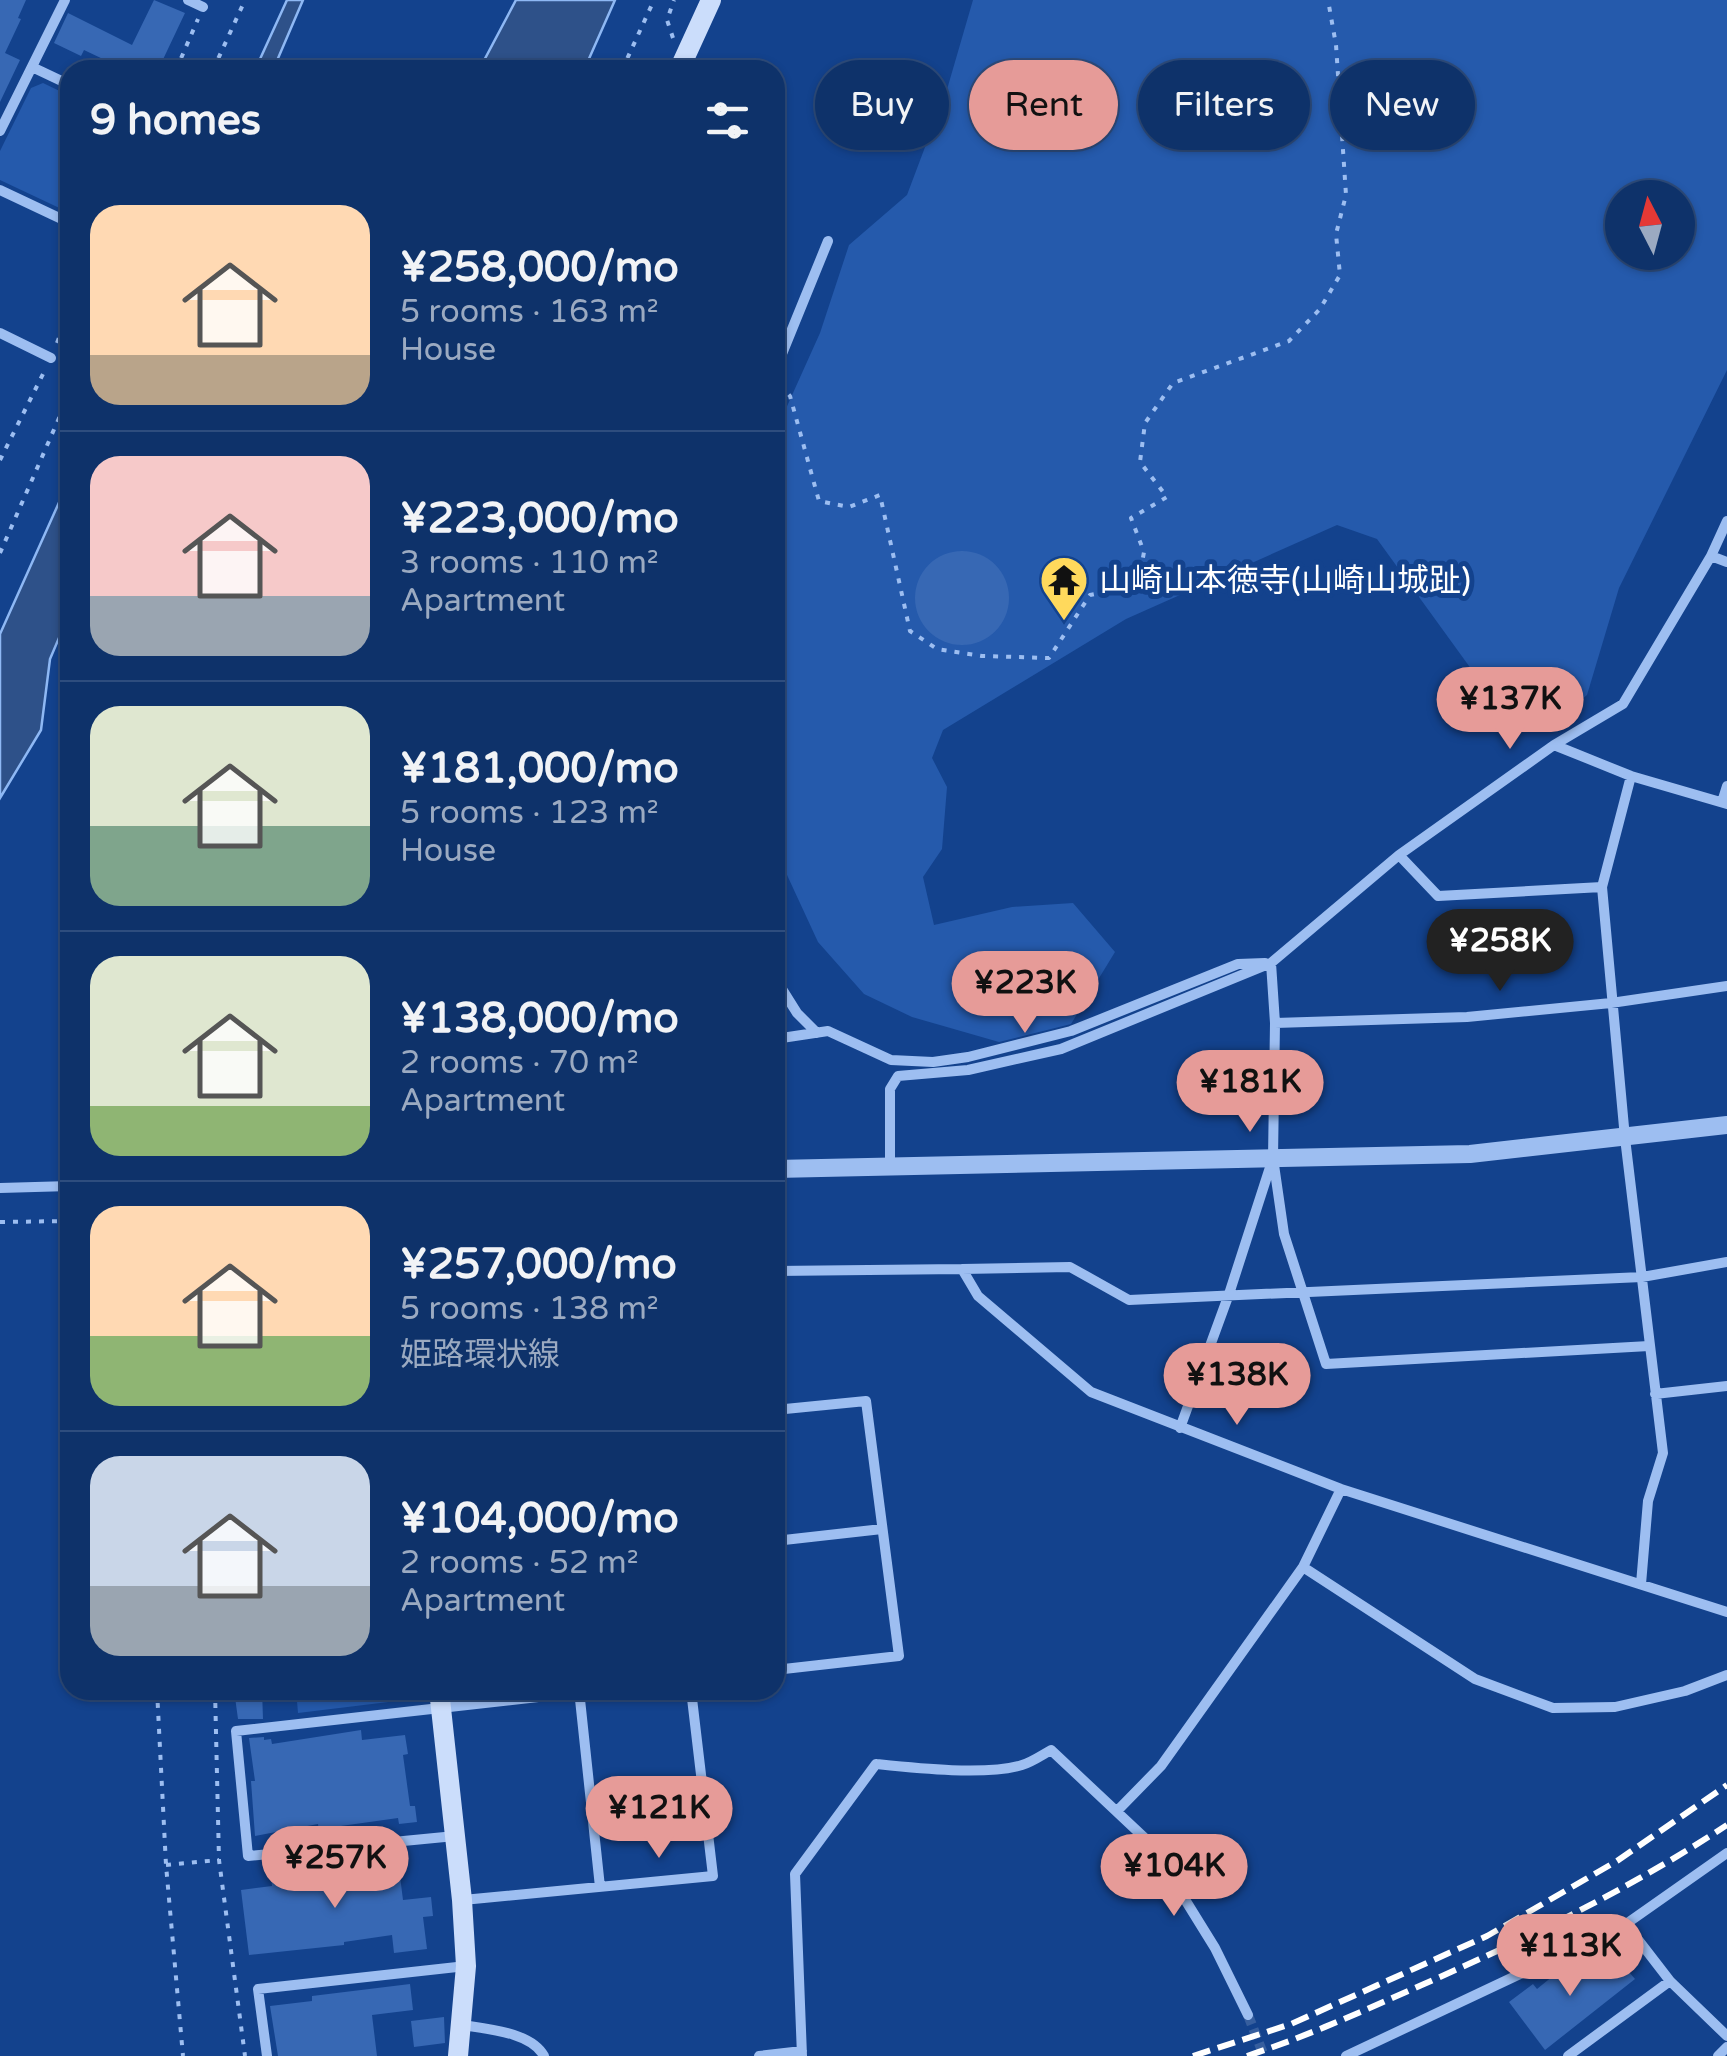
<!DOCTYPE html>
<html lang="en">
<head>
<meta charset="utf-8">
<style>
  body { margin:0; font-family:"Varela Round","Noto Sans JP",sans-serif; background:#173a70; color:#f1f3f6; height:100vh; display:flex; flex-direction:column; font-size:38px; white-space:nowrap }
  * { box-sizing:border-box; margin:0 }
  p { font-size:32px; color:#9baac1 }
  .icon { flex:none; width:55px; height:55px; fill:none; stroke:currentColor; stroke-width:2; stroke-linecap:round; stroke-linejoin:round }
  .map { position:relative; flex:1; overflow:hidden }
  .drawer { position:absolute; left:60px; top:60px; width:725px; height:1640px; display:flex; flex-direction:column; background:#0e326a; border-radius:30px; box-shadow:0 2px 8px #0004,0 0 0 2px #2e4d7e }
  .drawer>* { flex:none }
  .top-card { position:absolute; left:815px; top:60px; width:760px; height:90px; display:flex; gap:20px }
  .needle { width:65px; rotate:354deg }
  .buttons { position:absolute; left:1605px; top:180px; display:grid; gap:20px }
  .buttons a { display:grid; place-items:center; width:90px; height:90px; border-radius:50%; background:#0e326a; box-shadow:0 2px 8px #0004,0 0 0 2px #2e4d7e; font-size:50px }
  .price { position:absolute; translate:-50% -85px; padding:0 22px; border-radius:35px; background:#e69b98; color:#111; font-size:32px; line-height:65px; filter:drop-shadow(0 2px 5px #0008) }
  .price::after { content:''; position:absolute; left:50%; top:60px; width:30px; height:22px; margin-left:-15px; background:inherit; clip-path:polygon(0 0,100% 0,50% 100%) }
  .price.selected { background:#222; color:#fff }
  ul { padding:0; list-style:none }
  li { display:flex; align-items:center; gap:30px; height:250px; padding:0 30px }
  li+li { border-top:2px solid #2e4d7e }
  li span { display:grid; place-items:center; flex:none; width:280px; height:200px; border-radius:30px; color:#555 }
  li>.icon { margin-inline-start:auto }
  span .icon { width:120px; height:120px; fill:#fffc; stroke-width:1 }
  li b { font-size:42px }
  h2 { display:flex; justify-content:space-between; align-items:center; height:120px; padding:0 30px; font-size:42px }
  .tag { padding:0 35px; border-radius:45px; background:#0e326a; box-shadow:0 2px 8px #0004,0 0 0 2px #2e4d7e; font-size:35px; line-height:90px }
  .tag.selected { background:#e69b98; color:#111 }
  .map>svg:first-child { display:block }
  .green { fill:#255aac; fill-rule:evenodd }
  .water { fill:#2e5189; stroke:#8eb8f4; stroke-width:2.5 }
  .building { fill:#3768b4 }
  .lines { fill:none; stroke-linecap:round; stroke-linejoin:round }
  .minor-tunnel { stroke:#365e9e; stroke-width:10; stroke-dasharray:10 5; stroke-linecap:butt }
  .path { stroke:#9dbef1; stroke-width:4; stroke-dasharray:5 8; stroke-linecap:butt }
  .minor { stroke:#9dbef1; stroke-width:10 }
  .tertiary { stroke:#9dbef1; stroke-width:18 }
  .secondary { stroke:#cbddfb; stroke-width:20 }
  .rail { stroke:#fff; stroke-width:6; stroke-dasharray:18 8; stroke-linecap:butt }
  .labels { text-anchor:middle; stroke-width:10; stroke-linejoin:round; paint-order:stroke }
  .poi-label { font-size:32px; fill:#fff; stroke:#13428d; text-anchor:start }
</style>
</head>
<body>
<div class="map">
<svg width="1727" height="2056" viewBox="0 0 1727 2056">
  <rect width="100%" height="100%" fill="#13428d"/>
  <path class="green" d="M973,0H1727V370L1619,588L1587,695L1544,730L1511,724L1377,539L1337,525L1126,619L943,730L932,758L947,787L942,849L923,877L934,925L1012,907L1073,903L1115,952L1071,1024L999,1042L912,1017L864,994L818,942L775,849V433L820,333L849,245L907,195L948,86ZM1622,198H1678V252H1622Z
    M43,83L70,96V213L0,180V151L31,88Z
    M296,1690H413V1692L405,1700L298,1713Z"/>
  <path class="water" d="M287,0H303L273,70H255Z
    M516,0H615L584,70H479Z
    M70,478V612L50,659L41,730L0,798V634Z"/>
  <path class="building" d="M0,0H26L18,18L21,19L5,53L20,60L0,102Z
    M154,0L185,13L158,70H126L84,50L81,56L54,43L68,13L132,45Z
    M915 598a47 47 0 1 1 94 0a47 47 0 1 1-94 0Z
    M234,1690H262L263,1719H238Z
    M361,1730L362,1740L405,1735L408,1754L403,1755L410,1806H415L417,1822L399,1824L398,1818L341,1826V1829L319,1832L318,1824L255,1836L251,1781H255L249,1738L264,1737V1740L271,1739L272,1744Z
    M398,1860L403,1900L431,1897L433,1916L423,1917L427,1949L394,1953L392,1935L344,1942V1945L249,1955L241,1890L272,1886L271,1877L299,1874L300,1881L345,1875L344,1867Z
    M1611,1951L1635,1979L1545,2050L1509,2002L1533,1984L1537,1989L1564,1967L1575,1980Z
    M410,1984L413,2010L372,2015L377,2056H278L270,2006L312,2001V1996Z
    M444,2017L445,2043L414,2047L411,2021Z"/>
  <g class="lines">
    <path class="minor-tunnel" d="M1248,2015L1264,2056"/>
    <path class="path" d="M673,38L667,20L674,0
      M176,70L198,19
      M213,70L245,0
      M622,70L654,0
      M57,343L70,309
      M780,385L790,396L819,501L849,507L880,495L910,631L937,649L982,656L1049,658L1090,595L1138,585L1144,552L1131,518L1167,497L1140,462L1145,423L1173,383L1289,341L1320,309L1340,275L1336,234L1346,195L1336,45L1328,0
      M0,460L45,370
      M0,553L70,393
      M0,1222L70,1221
      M157,1690L166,1865L183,2056
      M215,1690L219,1860L245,2056
      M166,1865L219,1860"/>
    <path class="minor" d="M188,0L203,7
      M32,67L70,85
      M0,131L65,0
      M0,190L70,223
      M0,333L51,358
      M775,371L828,241
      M1711,556L1727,562
      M1554,745L1631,776L1727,804
      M1631,776L1602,887L1625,1138L1663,1453L1648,1501L1641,1584
      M1722,802L1727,786
      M1399,855L1438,896L1602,887
      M775,978L797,1013L817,1033
      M1275,1023L1467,1017L1611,1003L1727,986
      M775,1039L828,1031L891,1060L933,1062L968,1057L1071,1031L1238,964L1265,963
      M1273,1158L1284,1234L1326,1364L1649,1346
      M890,1167V1089L898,1076L968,1070L1061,1049L1271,963L1399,855L1554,745L1623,704L1711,556L1727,521
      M0,1188L70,1186
      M962,1269L1070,1267L1129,1300L1642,1277L1727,1262
      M775,1271L962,1269L978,1296L1091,1392L1341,1489L1727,1612
      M1655,1394L1727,1386
      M775,1410L866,1401L899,1656L775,1670
      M1180,1428L1229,1294L1273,1158L1275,1023L1271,963
      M775,1541L882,1529
      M1303,1567L1475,1679L1553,1708L1615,1707L1685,1691L1727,1675
      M579,1690L600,1887
      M1118,1810L1161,1766L1303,1567L1341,1489
      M455,1836L248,1856L236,1731L600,1690
      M463,1900L713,1876L691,1690
      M1626,1924L1670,1981L1727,2036
      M462,2025C487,2029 531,2032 544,2056
      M267,2056L258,1989L466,1966
      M759,2056L802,2051
      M802,2056L795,1874L876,1764C914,1768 986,1776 1022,1765C1032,1762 1042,1755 1051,1750L1150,1843L1215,1948L1248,2015
      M1346,2056L1626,1924L1727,1853
      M1568,2056L1670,1981
      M1718,2056L1727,2047"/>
    <path class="tertiary" d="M775,1169L1470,1154L1727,1125"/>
    <path class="secondary" d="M679,70L711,0
      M439,1690L462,1900L466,1966L458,2056"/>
    <path class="rail" d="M1193,2056L1291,2024L1487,1936L1617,1861L1727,1785
      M1247,2056C1308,2036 1365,2010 1424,1984C1529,1938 1631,1888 1727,1825"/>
  </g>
  <defs>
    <g id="temple-pin" transform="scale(2.5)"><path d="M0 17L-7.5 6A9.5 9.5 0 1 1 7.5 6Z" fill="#ffd95c" stroke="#13428d"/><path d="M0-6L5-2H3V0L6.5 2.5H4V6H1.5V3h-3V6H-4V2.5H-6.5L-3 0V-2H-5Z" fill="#111"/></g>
  </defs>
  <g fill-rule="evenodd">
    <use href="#temple-pin" x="1064" y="580"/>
  </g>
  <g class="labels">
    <g class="poi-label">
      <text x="1099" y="591">山崎山本徳寺(山崎山城趾)</text>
    </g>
  </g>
</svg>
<div class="buttons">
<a><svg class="needle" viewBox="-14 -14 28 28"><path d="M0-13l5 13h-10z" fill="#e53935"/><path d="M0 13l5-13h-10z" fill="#9baac1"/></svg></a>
</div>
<b class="price" style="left:1510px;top:752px">¥137K</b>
<b class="price selected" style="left:1500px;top:994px">¥258K</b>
<b class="price" style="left:1025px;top:1036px">¥223K</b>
<b class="price" style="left:1250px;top:1135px">¥181K</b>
<b class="price" style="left:1237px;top:1428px">¥138K</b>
<b class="price" style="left:659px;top:1861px">¥121K</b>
<b class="price" style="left:335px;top:1911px">¥257K</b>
<b class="price" style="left:1174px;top:1919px">¥104K</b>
<b class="price" style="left:1570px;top:1999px">¥113K</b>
<div class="top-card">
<a class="tag">Buy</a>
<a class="tag selected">Rent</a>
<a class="tag">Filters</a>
<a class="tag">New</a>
</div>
<section class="drawer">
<h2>9 homes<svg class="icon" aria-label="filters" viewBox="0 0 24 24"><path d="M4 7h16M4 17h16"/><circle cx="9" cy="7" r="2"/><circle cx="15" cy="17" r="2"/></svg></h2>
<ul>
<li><span style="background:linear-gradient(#ffd9b3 75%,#b9a48a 0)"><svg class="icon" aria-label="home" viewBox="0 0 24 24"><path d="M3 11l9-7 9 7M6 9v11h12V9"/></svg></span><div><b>¥258,000/mo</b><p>5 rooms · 163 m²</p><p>House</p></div></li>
<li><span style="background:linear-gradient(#f6c9c9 70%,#9aa5b1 0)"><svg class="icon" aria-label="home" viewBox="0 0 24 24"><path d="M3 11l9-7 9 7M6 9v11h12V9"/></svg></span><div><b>¥223,000/mo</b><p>3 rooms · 110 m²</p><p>Apartment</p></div></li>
<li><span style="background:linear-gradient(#dfe7d0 60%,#7fa58c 0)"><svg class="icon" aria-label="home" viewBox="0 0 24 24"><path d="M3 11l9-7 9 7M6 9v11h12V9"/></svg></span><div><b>¥181,000/mo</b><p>5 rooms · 123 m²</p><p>House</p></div></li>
<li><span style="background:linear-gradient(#dfe7d0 75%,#8fb573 0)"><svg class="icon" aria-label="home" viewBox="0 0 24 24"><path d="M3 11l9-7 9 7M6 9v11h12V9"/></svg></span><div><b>¥138,000/mo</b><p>2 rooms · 70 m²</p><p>Apartment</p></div></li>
<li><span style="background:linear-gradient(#ffd9b3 65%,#8fb573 0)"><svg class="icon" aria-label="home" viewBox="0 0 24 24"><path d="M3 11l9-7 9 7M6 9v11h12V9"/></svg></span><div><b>¥257,000/mo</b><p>5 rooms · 138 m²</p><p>姫路環状線</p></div></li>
<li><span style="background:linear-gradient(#c9d6e8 65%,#9aa5b1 0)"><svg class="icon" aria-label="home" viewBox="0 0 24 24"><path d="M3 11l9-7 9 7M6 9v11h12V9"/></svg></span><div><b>¥104,000/mo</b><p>2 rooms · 52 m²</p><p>Apartment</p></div></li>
</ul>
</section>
</div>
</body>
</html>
